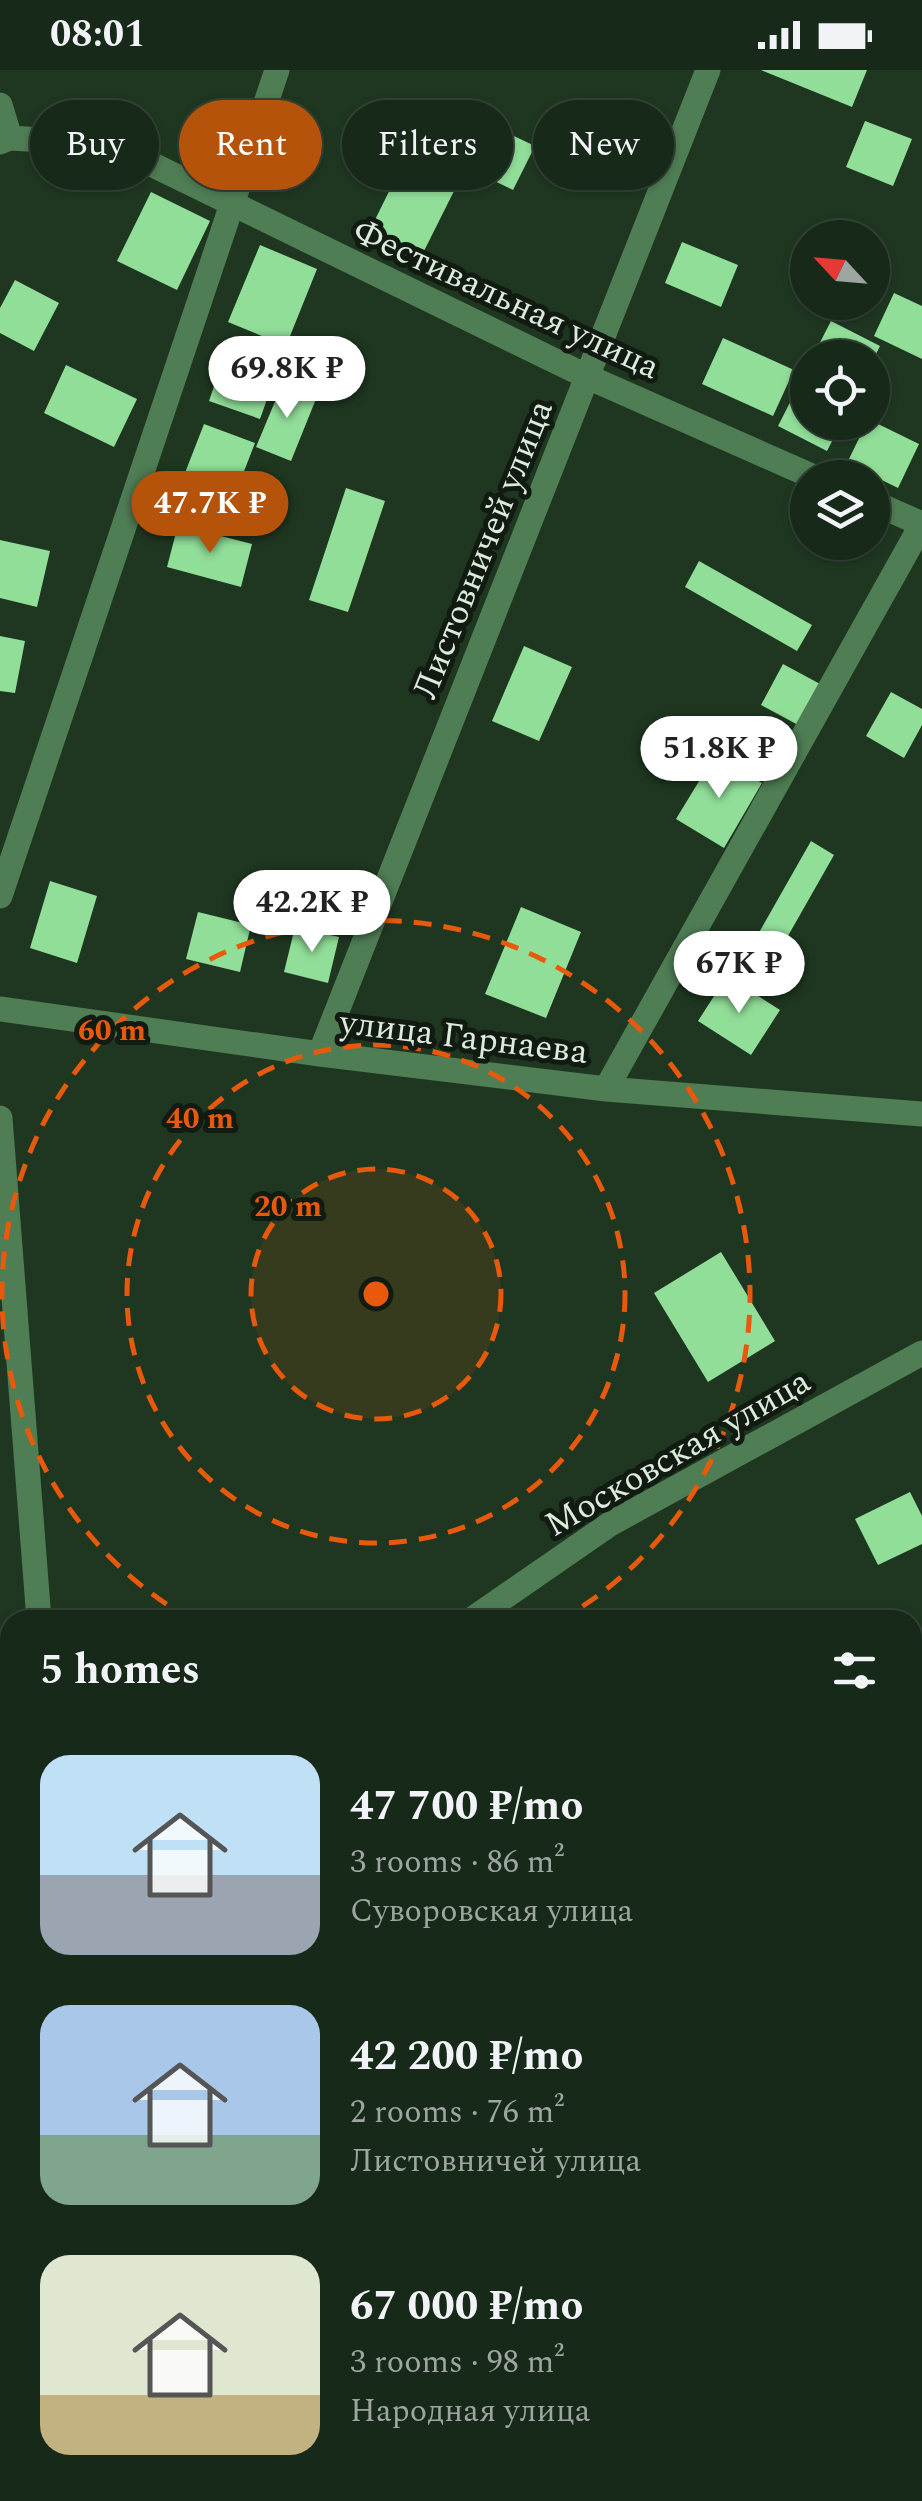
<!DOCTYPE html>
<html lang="en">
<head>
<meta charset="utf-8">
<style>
  body { margin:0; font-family:Spectral,serif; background:#243526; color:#f1f3f6; height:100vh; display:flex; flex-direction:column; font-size:38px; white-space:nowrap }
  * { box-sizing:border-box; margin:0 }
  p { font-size:32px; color:#9ea6a2 }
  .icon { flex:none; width:55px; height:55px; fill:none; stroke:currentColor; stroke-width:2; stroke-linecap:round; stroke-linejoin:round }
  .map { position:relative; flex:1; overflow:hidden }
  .sheet { position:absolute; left:0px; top:1540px; width:922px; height:892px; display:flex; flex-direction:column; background:#172919; border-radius:30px 30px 0 0; box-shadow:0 2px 8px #0004,0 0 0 2px #364538 }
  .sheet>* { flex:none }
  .guide { position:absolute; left:30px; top:30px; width:862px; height:90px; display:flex; gap:20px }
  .needle { width:65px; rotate:296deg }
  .fabs { position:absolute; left:790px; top:150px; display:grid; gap:20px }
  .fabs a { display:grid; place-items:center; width:100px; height:100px; border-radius:50%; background:#172919; box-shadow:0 2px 8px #0004,0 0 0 2px #364538; font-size:50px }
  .price { position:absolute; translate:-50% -85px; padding:0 22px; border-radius:35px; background:#fff; color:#222; font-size:32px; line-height:65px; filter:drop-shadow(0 2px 5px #0008) }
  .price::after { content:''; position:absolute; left:50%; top:60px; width:30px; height:22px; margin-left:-15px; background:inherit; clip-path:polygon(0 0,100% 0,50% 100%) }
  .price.selected { background:#b45309; color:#fff }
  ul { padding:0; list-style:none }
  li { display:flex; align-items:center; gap:30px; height:250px; padding:0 40px }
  li span { display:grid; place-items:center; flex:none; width:280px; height:200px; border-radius:30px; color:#555 }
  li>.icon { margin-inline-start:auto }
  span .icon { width:120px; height:120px; fill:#fffc; stroke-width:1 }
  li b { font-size:42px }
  h2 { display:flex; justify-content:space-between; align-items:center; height:120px; padding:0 40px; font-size:42px }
  .pill { padding:0 35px; border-radius:45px; background:#172919; box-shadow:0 2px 8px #0004,0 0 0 2px #364538; font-size:35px; line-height:90px }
  .pill.selected { background:#b45309; color:#fff }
  .status { display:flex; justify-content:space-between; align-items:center; height:70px; padding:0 50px; background:#172919; direction:ltr }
  .status svg { height:28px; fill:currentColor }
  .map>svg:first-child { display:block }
  .building { fill:#91de99 }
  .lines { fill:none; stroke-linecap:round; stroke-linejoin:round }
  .minor { stroke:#4f7d54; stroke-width:25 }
  .ring { fill:none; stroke:#e8590c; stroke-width:5; stroke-dasharray:18 12 }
  .labels { text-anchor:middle; stroke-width:10; stroke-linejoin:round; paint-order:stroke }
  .street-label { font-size:35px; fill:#dcebdd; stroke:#111b12 }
  .centre { fill:#e8590c; stroke:#111b12; stroke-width:5 }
  .ring-label { font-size:30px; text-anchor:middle; font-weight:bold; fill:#e8590c; stroke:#111b12; stroke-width:10; stroke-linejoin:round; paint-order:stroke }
</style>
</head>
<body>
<div class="status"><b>08:01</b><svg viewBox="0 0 49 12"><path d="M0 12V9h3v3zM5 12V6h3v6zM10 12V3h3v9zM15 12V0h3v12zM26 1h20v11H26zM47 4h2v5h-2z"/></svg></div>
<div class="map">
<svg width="922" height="2431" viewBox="0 0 922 2431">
  <rect width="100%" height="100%" fill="#1f3721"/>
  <path class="building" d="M761,0H867L852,37Z
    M453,37L535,76L513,120L432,81Z
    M865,51L912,69L893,116L846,97Z
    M409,81L461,107L418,193L366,168Z
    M151,122L210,151L177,220L117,191Z
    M682,172L738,195L721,237L665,213Z
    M260,175L317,199L286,276L228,252Z
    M15,210L59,233L34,281L0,263V238Z
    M894,223L922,236V289L874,266Z
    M831,251L880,276L874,288H812Z
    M723,268L794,300L773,346L702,314Z
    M229,272L281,290L260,349L209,331Z
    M66,295L137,329L114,377L44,343Z
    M808,297V352H842L827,381L778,356Z
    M284,310L318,324L291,391L256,377Z
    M872,351L919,374L898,418L847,393L867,352Z
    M204,354L255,373L234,427L183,408Z
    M346,418L385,431L348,542L309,530Z
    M178,455L252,474L241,517L167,497Z
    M0,470L50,481L37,537L0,528Z
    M699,491L812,555L797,581L685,517Z
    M0,566L25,571L15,623L0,621Z
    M524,576L572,597L539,671L492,651Z
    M783,594L822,615L800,656L761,635Z
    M891,622L922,639V655L904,688L866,666Z
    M715,685L762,713L724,778L676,749Z
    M811,771L834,785L776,887L753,873Z
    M50,811L97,826L77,893L30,878Z
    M521,837L581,862L546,948L485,924Z
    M198,842L251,855L240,902L186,889Z
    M295,857L339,867L328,913L284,902Z
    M727,906L780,940L751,985L698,951Z
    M721,1182L775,1271L708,1312L654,1223Z
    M910,1422L922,1446V1474L878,1495L855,1449Z
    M10,2208V2269H9L0,2242V2212Z
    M164,2422H189L192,2431H143Z
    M485,2422H556L559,2430L488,2431Z"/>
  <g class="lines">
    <path class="minor" d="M0,35L10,68
      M0,72L10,68L110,74L588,307L816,408
      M872,432L922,454
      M0,826L277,0
      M0,939L320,984L606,1019L922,1044
      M320,984L708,0
      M606,1019L922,454
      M0,1048L39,1550
      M471,1550L610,1454L922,1283
      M912,1859L922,1855
      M0,1875L10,1868
      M912,2384L922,2380
      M281,2422L285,2431
      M781,2431L804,2422"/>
  </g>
  <circle cx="376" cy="1224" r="125" fill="#e8590c" fill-opacity=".12"/>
  <g class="ring">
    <circle cx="376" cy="1224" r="125"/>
    <circle cx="376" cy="1224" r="249"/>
    <path d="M192 1550A374 374 0 1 1 560 1550"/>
  </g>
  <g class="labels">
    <g class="street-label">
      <text transform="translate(507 228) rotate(25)" y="12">Фестивальная улица</text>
      <text transform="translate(482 479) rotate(-68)" y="12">Листовничей улица</text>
      <text transform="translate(464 966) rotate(7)" y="12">улица Гарнаева</text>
      <text transform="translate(677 1382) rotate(-30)" y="12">Московская улица</text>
    </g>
  </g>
  <circle cx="376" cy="1224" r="15" class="centre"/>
  <g class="ring-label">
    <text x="112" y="970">60 m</text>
    <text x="200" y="1058">40 m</text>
    <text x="288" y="1146">20 m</text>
  </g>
</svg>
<div class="fabs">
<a><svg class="needle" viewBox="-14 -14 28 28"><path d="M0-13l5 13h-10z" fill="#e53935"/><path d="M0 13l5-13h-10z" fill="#9ea6a2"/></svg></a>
<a><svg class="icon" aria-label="locate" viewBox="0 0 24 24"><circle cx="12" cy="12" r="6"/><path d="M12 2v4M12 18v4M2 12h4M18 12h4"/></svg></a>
<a><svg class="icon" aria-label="layers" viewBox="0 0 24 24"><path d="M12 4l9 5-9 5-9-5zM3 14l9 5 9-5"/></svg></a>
</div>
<b class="price" style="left:287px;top:351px">69.8K ₽</b>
<b class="price selected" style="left:210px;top:486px">47.7K ₽</b>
<b class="price" style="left:719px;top:731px">51.8K ₽</b>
<b class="price" style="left:312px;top:885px">42.2K ₽</b>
<b class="price" style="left:739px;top:946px">67K ₽</b>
<div class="guide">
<a class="pill">Buy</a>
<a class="pill selected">Rent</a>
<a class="pill">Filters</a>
<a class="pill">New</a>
</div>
<section class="sheet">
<h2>5 homes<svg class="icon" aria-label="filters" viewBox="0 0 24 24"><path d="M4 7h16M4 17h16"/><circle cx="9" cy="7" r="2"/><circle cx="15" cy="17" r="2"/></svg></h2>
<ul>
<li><span style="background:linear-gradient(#bfe0f5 60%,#9aa5b1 0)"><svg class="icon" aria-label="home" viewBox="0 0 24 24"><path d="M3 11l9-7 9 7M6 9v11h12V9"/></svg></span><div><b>47 700 ₽/mo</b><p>3 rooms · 86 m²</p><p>Суворовская улица</p></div></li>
<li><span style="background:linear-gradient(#a9c7e8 65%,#7fa58c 0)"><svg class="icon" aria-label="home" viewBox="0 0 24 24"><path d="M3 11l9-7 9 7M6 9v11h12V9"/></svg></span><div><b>42 200 ₽/mo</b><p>2 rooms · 76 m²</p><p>Листовничей улица</p></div></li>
<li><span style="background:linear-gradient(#dfe7d0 70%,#c2b280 0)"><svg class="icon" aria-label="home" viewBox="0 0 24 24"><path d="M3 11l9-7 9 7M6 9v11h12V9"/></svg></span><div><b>67 000 ₽/mo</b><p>3 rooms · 98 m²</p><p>Народная улица</p></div></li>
</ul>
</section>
</div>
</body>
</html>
